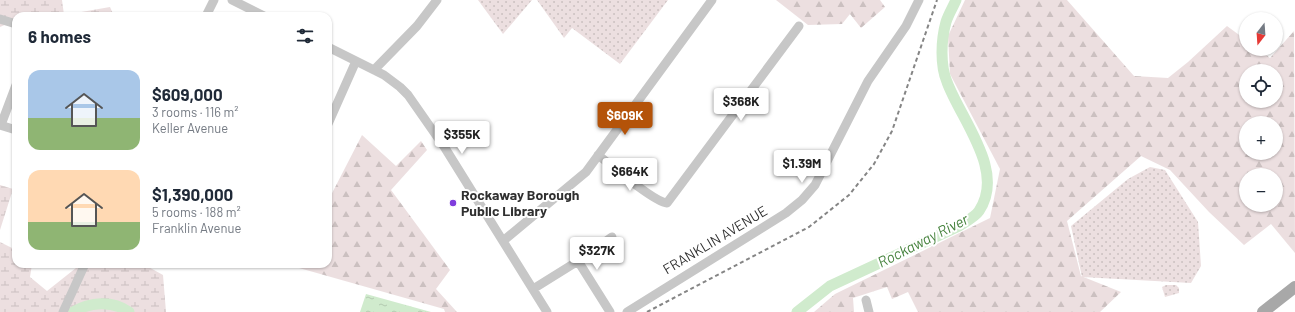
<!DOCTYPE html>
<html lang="en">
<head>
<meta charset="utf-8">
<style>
  body { margin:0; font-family:Barlow,sans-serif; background:#f2f2f3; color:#1f2937; height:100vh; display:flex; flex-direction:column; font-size:15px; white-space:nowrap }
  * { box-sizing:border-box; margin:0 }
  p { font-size:13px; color:#747a83 }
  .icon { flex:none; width:22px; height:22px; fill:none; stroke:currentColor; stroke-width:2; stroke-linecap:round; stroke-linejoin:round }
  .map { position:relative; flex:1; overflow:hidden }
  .sheet { position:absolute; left:12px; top:12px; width:320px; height:256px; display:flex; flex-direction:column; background:#fff; border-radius:12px; box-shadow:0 1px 3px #0004 }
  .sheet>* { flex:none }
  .needle { width:26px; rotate:197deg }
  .tools { position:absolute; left:1239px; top:12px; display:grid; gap:8px }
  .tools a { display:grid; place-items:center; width:44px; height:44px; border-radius:50%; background:#fff; box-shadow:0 1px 3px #0004; font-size:20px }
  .price { position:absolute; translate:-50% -34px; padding:0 9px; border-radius:4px; background:#fff; color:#222; font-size:13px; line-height:26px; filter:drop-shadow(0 1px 2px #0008) }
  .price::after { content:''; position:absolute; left:50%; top:24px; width:12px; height:9px; margin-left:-6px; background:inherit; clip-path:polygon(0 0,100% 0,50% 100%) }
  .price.current { background:#b45309; color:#fff }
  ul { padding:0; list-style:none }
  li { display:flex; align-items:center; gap:12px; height:100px; padding:0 16px }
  li span { display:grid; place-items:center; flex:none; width:112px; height:80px; border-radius:12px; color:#555 }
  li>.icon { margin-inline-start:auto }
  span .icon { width:48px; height:48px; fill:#fffc; stroke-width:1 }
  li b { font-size:17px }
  h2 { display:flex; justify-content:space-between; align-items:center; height:48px; padding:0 16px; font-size:17px }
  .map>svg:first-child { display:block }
  .grass { fill:url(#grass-dots) }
  .forest { fill:url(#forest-firs); fill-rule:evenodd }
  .wetland { fill:url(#wetland-marsh) }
  .water { fill:url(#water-ripples) }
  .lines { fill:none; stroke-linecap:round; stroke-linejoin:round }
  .river { stroke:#d0ebcd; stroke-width:11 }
  .minor { stroke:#c7c7c7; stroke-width:9 }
  .major { stroke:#a8a8a8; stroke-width:12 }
  .rail { stroke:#858585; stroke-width:2; stroke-dasharray:4 3; stroke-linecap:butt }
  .poi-dot { fill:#7f3ddd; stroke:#fff; stroke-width:1.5 }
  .labels { text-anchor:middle; stroke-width:4; stroke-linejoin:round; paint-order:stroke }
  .poi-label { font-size:14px; font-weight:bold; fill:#303030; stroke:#fff; text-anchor:start }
  .street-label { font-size:14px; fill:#303030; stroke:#fff }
  .water-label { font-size:15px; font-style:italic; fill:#45823c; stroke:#fff }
</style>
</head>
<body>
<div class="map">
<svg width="1295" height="312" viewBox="0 0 1295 312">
  <defs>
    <pattern id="grass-dots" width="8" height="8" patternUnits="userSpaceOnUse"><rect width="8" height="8" fill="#ecdfe0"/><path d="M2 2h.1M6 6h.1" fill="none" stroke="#cbc0c0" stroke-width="1.8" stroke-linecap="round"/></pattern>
    <pattern id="forest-firs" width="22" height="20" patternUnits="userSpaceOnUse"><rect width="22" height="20" fill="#ecdfe0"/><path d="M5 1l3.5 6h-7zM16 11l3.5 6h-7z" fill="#cbc0c0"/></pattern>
    <pattern id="wetland-marsh" width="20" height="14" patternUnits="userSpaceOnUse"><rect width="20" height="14" fill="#ecdfe0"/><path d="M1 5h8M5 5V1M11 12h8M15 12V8" fill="none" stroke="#cbc0c0"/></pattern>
    <pattern id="water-ripples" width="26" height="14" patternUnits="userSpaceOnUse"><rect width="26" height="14" fill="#d0ebcd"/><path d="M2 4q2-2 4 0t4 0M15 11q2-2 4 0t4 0" fill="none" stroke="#b3cab0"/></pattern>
  </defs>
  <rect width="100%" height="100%" fill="#fff"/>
  <path class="grass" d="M478,0H532L503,34Z
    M537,0H668L620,64L572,28L564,38Z
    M1150,167L1165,170L1198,222L1201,266L1191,283L1082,277L1071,226L1128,179Z
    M1166,285H1176L1179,288V293L1165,297L1162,287Z"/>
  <path class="forest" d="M776,0H880L885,7L861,28L850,14L842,24L808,25Z
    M965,0H1067L1134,76L1168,78L1188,62L1227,26L1246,40V49H1258L1270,58L1294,31L1295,253L1271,224L1244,245L1209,212L1170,170L1141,156L1067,221L1081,276L1121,292L1100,312H918L908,292L892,299L887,287L853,298L854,312H814L835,294L990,218L1000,169L950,74L948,36ZM1246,71H1276V101H1246ZM1246,123H1276V153H1246ZM1246,175H1276V205H1246Z
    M362,135L396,166L421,141L427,150L391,190L450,270L436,289L457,312H445L444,309L285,264H328V201Z"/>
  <path class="wetland" d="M0,0H62L64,15L110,7L114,16H16V20L0,27Z
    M0,185L13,189L0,230Z
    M0,242L16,250V264H32L30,277L47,291L81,264H143L163,275L166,312H0Z"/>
  <path class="water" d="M366,294L431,312H360Z"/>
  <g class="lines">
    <path class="river" d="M73,312C90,302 112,300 129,312
      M797,312L830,286L959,226C965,222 975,217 979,211C1006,171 961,120 947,82C940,65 941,40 946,22C948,15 953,7 956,0"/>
    <path class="minor" d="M232,0L264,16
      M206,16L214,0
      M0,19L16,24
      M328,47L384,75L400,87L408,95L445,148L547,312
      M374,70L417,26L437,0
      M328,124L356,61
      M0,125L16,130
      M1,125L16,85
      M598,155C611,165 654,202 667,203L799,26
      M503,241L586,172L712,0
      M533,289L578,261
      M866,300L869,312
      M63,312L85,264
      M610,312L578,261L612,237
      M627,312L786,213L802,200L815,185L868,81L906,26L919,0"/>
    <path class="major" d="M1263,312L1295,287"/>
    <path class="rail" d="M647,312L809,227L849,195L874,164L892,131L937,0"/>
  </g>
  <circle class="poi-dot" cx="453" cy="203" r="4"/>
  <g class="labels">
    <g class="poi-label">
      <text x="461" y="200">Rockaway Borough<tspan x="461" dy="16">Public Library</tspan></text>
    </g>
    <g class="street-label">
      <text transform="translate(715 240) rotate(-31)" y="5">FRANKLIN AVENUE</text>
    </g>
    <g class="water-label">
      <text transform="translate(923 241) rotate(-27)" y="5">Rockaway River</text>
    </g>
  </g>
</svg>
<div class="tools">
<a><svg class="needle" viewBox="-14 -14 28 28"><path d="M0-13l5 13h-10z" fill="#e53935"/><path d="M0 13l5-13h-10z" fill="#747a83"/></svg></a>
<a><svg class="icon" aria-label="locate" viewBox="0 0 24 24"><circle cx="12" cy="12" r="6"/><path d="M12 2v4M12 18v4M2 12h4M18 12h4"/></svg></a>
<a>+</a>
<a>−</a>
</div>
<b class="price" style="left:741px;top:122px">$368K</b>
<b class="price current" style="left:625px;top:136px">$609K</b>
<b class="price" style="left:462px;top:155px">$355K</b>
<b class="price" style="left:802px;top:184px">$1.39M</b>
<b class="price" style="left:630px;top:192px">$664K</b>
<b class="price" style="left:597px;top:271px">$327K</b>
<section class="sheet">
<h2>6 homes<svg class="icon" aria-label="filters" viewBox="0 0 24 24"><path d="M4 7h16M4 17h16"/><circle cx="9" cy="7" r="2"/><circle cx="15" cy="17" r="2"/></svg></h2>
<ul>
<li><span style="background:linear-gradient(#a9c7e8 60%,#8fb573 0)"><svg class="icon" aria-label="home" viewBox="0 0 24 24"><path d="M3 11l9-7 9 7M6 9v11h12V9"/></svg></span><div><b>$609,000</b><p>3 rooms · 116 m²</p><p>Keller Avenue</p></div></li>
<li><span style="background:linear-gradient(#ffd9b3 65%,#8fb573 0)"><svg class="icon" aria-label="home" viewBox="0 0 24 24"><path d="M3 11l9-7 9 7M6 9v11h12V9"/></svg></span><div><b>$1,390,000</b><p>5 rooms · 188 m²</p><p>Franklin Avenue</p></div></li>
</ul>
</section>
</div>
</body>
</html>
